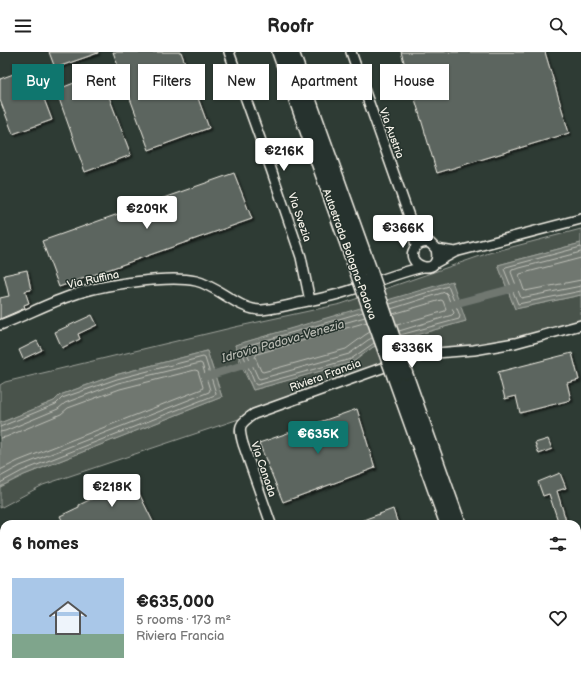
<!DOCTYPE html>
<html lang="en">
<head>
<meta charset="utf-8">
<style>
  body { margin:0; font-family:"Balsamiq Sans",sans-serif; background:#f6f6f6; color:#222; height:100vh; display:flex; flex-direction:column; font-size:15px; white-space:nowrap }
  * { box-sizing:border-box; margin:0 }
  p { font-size:13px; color:#767676 }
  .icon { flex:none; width:22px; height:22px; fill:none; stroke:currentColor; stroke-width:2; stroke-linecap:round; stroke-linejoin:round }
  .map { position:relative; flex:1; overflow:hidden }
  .panel { position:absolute; left:0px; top:468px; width:581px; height:156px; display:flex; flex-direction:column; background:#fff; border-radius:12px 12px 0 0; box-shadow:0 1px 3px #0004 }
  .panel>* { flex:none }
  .hud { position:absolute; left:12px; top:12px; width:557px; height:36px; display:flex; gap:8px }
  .price { position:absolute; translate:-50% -34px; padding:0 9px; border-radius:4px; background:#fff; color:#222; font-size:13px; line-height:26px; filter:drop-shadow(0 1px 2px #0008) }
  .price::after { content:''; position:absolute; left:50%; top:24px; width:12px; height:9px; margin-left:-6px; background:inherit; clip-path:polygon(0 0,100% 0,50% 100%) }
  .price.current { background:#0f766e; color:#fff }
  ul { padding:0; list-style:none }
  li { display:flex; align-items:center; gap:12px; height:100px; padding:0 12px }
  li+li { border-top:1px solid #e0e0e0 }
  li span { display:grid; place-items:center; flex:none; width:112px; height:80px; border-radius:0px; color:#555 }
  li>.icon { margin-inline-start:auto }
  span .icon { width:48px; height:48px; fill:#fffc; stroke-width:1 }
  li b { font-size:17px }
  h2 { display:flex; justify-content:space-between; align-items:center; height:48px; padding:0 12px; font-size:17px }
  .chip { padding:0 14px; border-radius:0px; background:#fff; box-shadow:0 1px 3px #0004; font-size:14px; line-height:36px }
  .chip.current { background:#0f766e; color:#fff }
  header { display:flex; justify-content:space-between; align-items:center; height:52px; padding:0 12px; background:#fff; font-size:18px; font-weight:600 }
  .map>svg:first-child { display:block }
  .green { fill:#48524c; stroke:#9ea29a; fill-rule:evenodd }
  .water { fill:#6f7770; stroke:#a4a8a0 }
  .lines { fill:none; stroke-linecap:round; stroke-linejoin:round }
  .shore { stroke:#bfc0b8; stroke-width:1 }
  .canal { stroke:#6f7770; stroke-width:8 }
  .building { fill:#5c655e; stroke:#f4f1e8; filter:url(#shadow) }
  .minor-casing { stroke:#f4f1e8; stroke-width:12 }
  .highway-casing { stroke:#f4f1e8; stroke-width:16 }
  .minor { stroke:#26332d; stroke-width:9 }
  .highway { stroke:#26332d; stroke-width:13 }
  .highway-bridge-casing { stroke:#f4f1e8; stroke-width:16; stroke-linecap:butt }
  .highway-bridge { stroke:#26332d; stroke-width:13 }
  .labels { text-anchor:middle; stroke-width:3; stroke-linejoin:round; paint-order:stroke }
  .street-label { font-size:11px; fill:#f4f1e8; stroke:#26332d }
  .water-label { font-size:12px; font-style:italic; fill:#b8bab2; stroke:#26332d }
</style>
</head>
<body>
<header><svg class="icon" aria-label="menu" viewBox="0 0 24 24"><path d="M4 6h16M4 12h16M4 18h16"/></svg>Roofr<svg class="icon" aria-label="search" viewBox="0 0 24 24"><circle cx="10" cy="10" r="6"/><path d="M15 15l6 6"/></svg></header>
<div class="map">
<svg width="581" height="624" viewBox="0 0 581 624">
  <defs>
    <filter id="shadow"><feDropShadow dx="2" dy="2" stdDeviation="1" flood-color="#0009"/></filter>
  </defs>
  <rect width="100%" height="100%" fill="#2e3b34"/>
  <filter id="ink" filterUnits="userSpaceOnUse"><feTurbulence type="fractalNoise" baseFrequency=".025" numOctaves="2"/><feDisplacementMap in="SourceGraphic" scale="8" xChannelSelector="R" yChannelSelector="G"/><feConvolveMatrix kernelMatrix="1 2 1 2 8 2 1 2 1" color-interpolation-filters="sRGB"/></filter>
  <g filter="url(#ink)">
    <path class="green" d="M581,177V191L498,213L515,257L581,243V273L515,291L436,301L369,320L236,368L43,433L0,456V435L24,423L222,345L207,299L115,323L60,343L54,349L0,371V333L5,330L235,275L341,252L489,201ZM340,263L466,269L373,295L353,310L253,338L241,313L235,293Z"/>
    <path class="water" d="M581,191V243L515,257L498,213Z
      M452,229L466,269L373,295L353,310L253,338L235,293Z
      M207,299L222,345L24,423L0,435V371L54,349L60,343L115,323Z"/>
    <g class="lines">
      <path class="shore" d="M581,195L506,215L504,217L518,252L581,239
        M581,200L512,218L511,220L521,246L581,234
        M581,206L520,222L519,224L524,238L525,239L581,228
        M390,252L448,234L460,264L459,267L400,283
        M391,257L445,240L447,242L454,261L452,263L399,279
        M363,260L242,295L241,297L255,332L257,333L351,307L374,291
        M393,262L441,248L443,249L446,257L445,259L397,273
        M365,265L249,298L247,301L258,326L260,327L349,302L368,288L372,286
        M367,270L257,302L255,305L261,319L263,320L346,297L365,283L370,280
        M0,375L56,352L62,346L117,327L203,305L205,306L216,341L215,343L22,419L0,431
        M0,380L5,379L58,357L65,351L118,331L200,311L202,312L210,338L209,340L20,414L0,425
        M0,386L6,385L61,362L68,356L120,337L195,318L198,319L203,335L202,337L18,409L0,418"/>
      <path class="canal" d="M450,253L518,235
        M205,325L253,310"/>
    </g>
    <path class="building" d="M49,0H98V1L55,16Z
      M113,0H181L209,76L149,98Z
      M401,0H545L569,81L437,121Z
      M32,15L52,68L13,82L0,48V27Z
      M100,21L131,103L85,120L56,38Z
      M234,121L252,167L59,235L42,189Z
      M27,218L31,238L25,239L29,251L24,253L25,256L0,267V246L9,244L4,223Z
      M92,263L97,273L78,282L80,287L62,296L55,280Z
      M37,289L42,298L23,307L19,298Z
      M572,301L579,328L567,331L571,348L520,361L516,344L505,347L498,320Z
      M357,357L375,416L283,450L259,391Z
      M548,387L552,397L539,402L535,391Z
      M560,421L566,436L557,439L567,472H559L549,442L543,444L538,430Z
      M132,427L154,472H64L60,464L79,455V453Z
      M393,457L398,472H355V471Z"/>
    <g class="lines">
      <g class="minor-casing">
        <path id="minor" d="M229,0L271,117L301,205L310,249
          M351,0L411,170L416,194
          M436,197C443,229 400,212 416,195C420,190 425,190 430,191L436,197L455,200
          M435,211L455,200L581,167
          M0,273C25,264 48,251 73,243C100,233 168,223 196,229C218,234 240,259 262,258C274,257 286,254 298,251C313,248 330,245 345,240C371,232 397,221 423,215
          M271,472L243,392C238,374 239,372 254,362L404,308L436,301L474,298L515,291L581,273
          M0,604L4,603
          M99,620L100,624
          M322,620L324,624"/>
      </g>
      <g class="highway-casing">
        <path id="highway" d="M279,0L359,226
          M292,0L371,221
          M405,320L459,472
          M394,324L447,472
          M500,620L501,624
          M513,620L514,624"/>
      </g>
      <use href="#minor" class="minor"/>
      <use href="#highway" class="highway"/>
      <g class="highway-bridge-casing">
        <path id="highway-bridge" d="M371,221L405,320
          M359,226L394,324"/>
      </g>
      <use href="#highway-bridge" class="highway-bridge"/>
    </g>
  </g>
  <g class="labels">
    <g class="street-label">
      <text transform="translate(392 81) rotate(70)" y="4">Via Austria</text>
      <text transform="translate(300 165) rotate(71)" y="4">Via Svezia</text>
      <text transform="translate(350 202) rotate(70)" y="4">Autostrada Bologna-Padova</text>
      <text transform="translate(93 227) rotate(-12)" y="4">Via Ruffina</text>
      <text transform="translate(325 323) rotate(-20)" y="4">Riviera Francia</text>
      <text transform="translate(264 417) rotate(71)" y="4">Via Canada</text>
    </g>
    <g class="water-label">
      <text transform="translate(283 289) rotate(-16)" y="4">Idrovia Padova-Venezia</text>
    </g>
  </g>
</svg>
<b class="price" style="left:284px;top:120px">€216K</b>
<b class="price" style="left:147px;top:178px">€209K</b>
<b class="price" style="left:403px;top:197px">€366K</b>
<b class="price" style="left:412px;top:317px">€336K</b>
<b class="price current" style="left:318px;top:403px">€635K</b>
<b class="price" style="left:112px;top:456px">€218K</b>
<div class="hud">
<a class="chip current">Buy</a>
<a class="chip">Rent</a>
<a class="chip">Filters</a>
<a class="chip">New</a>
<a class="chip">Apartment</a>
<a class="chip">House</a>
</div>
<section class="panel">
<h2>6 homes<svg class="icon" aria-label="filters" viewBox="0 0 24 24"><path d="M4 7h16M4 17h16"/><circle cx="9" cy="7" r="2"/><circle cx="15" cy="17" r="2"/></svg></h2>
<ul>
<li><span style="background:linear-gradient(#a9c7e8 70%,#7fa58c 0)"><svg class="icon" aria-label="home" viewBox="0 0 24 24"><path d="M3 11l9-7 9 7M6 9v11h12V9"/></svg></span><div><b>€635,000</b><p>5 rooms · 173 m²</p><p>Riviera Francia</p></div><svg class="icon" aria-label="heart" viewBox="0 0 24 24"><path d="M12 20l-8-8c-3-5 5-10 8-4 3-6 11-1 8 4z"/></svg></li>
</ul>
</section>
</div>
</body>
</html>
